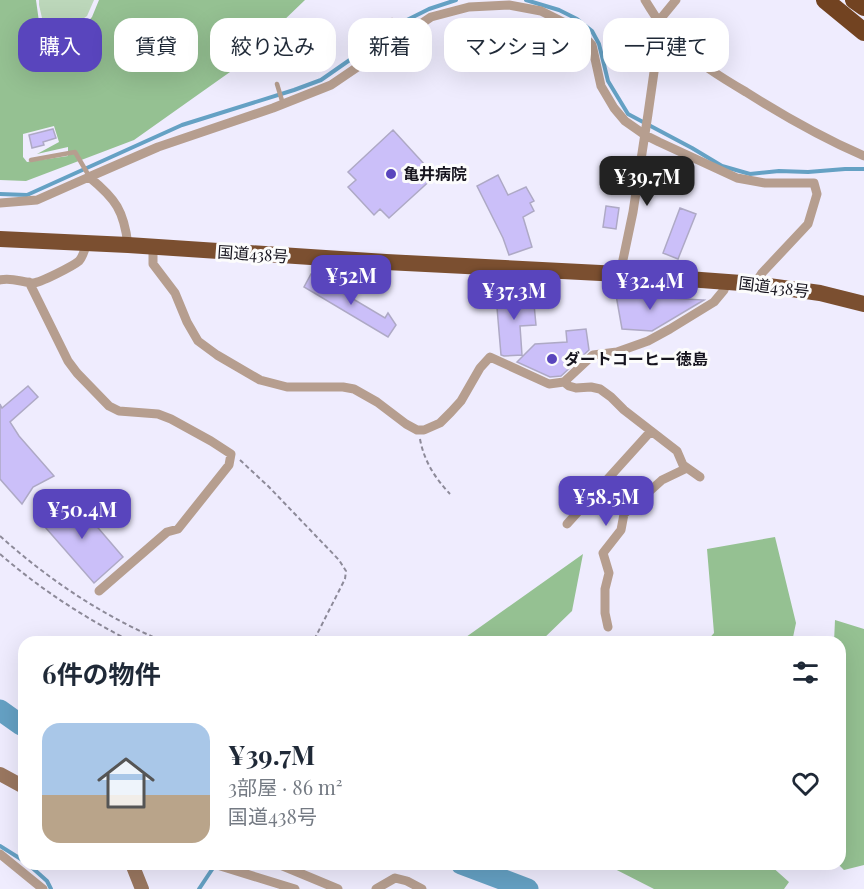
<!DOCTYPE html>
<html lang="ja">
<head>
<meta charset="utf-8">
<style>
  body { margin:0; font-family:"Playfair Display","Noto Sans JP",serif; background:#f2f2f3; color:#1f2937; height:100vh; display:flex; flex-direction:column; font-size:22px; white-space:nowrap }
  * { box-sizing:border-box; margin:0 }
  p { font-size:20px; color:#747a83 }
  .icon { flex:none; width:33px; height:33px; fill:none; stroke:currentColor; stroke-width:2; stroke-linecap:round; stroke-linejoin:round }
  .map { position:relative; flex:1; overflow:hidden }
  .drawer { position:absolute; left:18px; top:636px; width:828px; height:234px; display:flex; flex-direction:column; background:#fff; border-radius:18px; box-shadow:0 6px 24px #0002 }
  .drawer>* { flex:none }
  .hud { position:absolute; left:18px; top:18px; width:828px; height:54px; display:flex; gap:12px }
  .price { position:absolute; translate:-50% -51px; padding:0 14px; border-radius:12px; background:#5945bd; color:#fff; font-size:20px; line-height:39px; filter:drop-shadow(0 2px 3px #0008) }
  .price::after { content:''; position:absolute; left:50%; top:36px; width:18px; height:14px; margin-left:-9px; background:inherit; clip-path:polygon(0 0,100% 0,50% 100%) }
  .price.on { background:#222; color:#fff }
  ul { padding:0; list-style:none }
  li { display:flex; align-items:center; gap:18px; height:150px; padding:0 24px }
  li span { display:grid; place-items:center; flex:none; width:168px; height:120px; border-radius:18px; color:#555 }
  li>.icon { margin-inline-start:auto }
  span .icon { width:72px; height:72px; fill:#fffc; stroke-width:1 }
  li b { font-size:26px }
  h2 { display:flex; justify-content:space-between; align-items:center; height:72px; padding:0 24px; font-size:26px }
  .pill { padding:0 21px; border-radius:18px; background:#fff; box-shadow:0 6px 24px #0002; font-size:21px; line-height:54px }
  .pill.on { background:#5945bd; color:#fff }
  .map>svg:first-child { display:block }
  .green { fill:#bcd7ba }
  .forest { fill:#95c192; fill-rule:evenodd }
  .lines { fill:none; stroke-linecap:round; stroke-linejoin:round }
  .stream { stroke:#65a1c4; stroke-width:4 }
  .river { stroke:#65a1c4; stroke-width:21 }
  .building { fill:#cbbff9; stroke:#aea9c5; stroke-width:1.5 }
  .path { stroke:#8d8a99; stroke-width:2; stroke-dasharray:4.5 3; stroke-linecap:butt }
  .service { stroke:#b69e8f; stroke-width:4.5 }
  .minor { stroke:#b69e8f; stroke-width:9 }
  .secondary { stroke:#9a7760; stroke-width:14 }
  .trunk { stroke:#7b4f30; stroke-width:16 }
  .motorway { stroke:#724321; stroke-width:18 }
  .poi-dot { fill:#5945bd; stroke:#fcfcfc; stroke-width:2 }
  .labels { text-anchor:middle; stroke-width:6; stroke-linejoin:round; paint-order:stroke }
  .poi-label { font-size:16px; font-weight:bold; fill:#16141e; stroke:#fcfcfc; text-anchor:start }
  .street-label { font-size:16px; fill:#16141e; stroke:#fcfcfc }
</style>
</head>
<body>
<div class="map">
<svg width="864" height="889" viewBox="0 0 864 889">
  <rect width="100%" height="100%" fill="#efecfe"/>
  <path class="green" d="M39,0H94L87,16L68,29L42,18L39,5Z"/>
  <path class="forest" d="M0,0H36L40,29L73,38L92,17L99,0H305L230,72L134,140L26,181L0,180ZM54,126L59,142L37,154L68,147V156L27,162L23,157V134Z
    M775,537L796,623L792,642H706L714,633L707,549Z
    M583,554L572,611L540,642H459Z
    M835,620L864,629V865L844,870L838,864H840V642H834Z
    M605,864H770V865L789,882L784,889H654Z"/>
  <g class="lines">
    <path class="stream" d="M526,0L559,10L577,19L592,31L599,44L608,81L628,114L692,148L722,166L750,174L779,171L808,172L845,169H864
      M0,194L27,195L182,125L294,90L321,80L407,20L429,9L456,0
      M0,846L24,861
      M28,864L47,881L51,889
      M199,889L215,865"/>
    <path class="river" d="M0,710L21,725H24
      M461,864L528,889"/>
  </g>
  <path class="building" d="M53,129L56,138L43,142L44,145L32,148L29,135Z
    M393,130L435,176L389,218L380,209L374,215L348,187L356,180L348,172Z
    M498,175L508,195L526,187L534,201L530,203L534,211L523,217L532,247L509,255L503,238L477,186Z
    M606,206L619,208L616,229L603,227Z
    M680,208L696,214L678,259L663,253Z
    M311,274L385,318L388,313L396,325L388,337L304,287Z
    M533,294L536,325L520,326L522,355L504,356L501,355L496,296Z
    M616,295L704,300L652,331L622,329Z
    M586,329L589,350L561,376L550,377L517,362L535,344L567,342L566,331Z
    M28,386L38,397L10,422L19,436L54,476L33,487L22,504L0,479V404L2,408Z
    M56,501L64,510L75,501L123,557L94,583L45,527L51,521L44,512Z"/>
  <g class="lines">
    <path class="path" d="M420,439C424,461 435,478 450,494
      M240,460L269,487L339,560L346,571L345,579L313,642
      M0,536C49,580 104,617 165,642
      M0,554C40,589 85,618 132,642"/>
    <path class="service" d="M392,20L402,36
      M277,84L283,104
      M31,160L75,152L89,176"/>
    <path class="minor" d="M645,0C654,15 665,32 678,45C698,63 722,78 746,92C784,116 823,138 864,156
      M89,177L158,147L273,108L331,85L431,17L469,7L509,5L541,11L563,22L581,33L592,45L601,86L614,108L625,121L645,135L659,142L737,178L765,183H814L817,194L808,224L762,273L755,284
      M0,203L37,200L89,177C116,199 124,211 128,245
      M153,247V264L175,293L187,322L198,341L217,355L260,380L287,387H343L354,389L377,402L406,424L417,430H424L440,423L451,412L461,401L480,368L490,357L549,384L564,382L593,355L617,352L648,341L670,329L714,302L724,290L727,282
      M620,274L633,212L648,114L657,51L656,27L662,17L676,0
      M0,280C11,277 21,282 33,283C40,283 73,266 79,261C83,257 85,248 87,243
      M29,282L68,361L77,373L109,406L119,411L158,414L171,419L211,441L231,454L229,465L178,529L167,532L99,591
      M564,382L569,386L576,388L591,387L600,389L611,397L624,410L677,451L683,465L700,477
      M567,524L651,431
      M608,627L605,613V589L609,573L603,553L621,530L624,514L662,480L687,468
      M0,854L43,889
      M214,864L295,889
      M278,864L338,889
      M376,889L395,878L407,881L422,889"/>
    <path class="secondary" d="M0,774L24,787
      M132,864L142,889"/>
    <path class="trunk" d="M0,239L128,245L386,262L620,274L755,284L820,293L864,304"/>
    <path class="motorway" d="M825,0L864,32
      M854,0L864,7"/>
  </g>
  <g class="poi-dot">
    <circle cx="391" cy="174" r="6"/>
    <circle cx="552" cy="359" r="6"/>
  </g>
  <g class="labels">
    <g class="poi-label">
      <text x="403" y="180">亀井病院</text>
      <text x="564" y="365">ダートコーヒー徳島</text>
    </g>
    <g class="street-label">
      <text transform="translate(253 254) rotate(4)" y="6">国道438号</text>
      <text transform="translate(774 287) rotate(7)" y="6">国道438号</text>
    </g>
  </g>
</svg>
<b class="price on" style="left:647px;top:207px">¥39.7M</b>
<b class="price" style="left:351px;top:306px">¥52M</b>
<b class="price" style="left:650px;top:311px">¥32.4M</b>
<b class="price" style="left:514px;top:321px">¥37.3M</b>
<b class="price" style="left:606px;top:527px">¥58.5M</b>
<b class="price" style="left:82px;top:540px">¥50.4M</b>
<div class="hud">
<a class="pill on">購入</a>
<a class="pill">賃貸</a>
<a class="pill">絞り込み</a>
<a class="pill">新着</a>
<a class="pill">マンション</a>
<a class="pill">一戸建て</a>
</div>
<section class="drawer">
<h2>6件の物件<svg class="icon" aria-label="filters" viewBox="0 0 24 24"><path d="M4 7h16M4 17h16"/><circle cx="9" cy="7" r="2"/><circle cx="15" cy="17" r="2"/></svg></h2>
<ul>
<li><span style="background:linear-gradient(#a9c7e8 60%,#b9a48a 0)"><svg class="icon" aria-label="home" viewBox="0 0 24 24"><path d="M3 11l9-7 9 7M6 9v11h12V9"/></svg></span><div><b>¥39.7M</b><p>3部屋 · 86 m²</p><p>国道438号</p></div><svg class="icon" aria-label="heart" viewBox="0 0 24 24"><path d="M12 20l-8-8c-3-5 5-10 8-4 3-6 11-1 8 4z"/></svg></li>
</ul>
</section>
</div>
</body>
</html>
